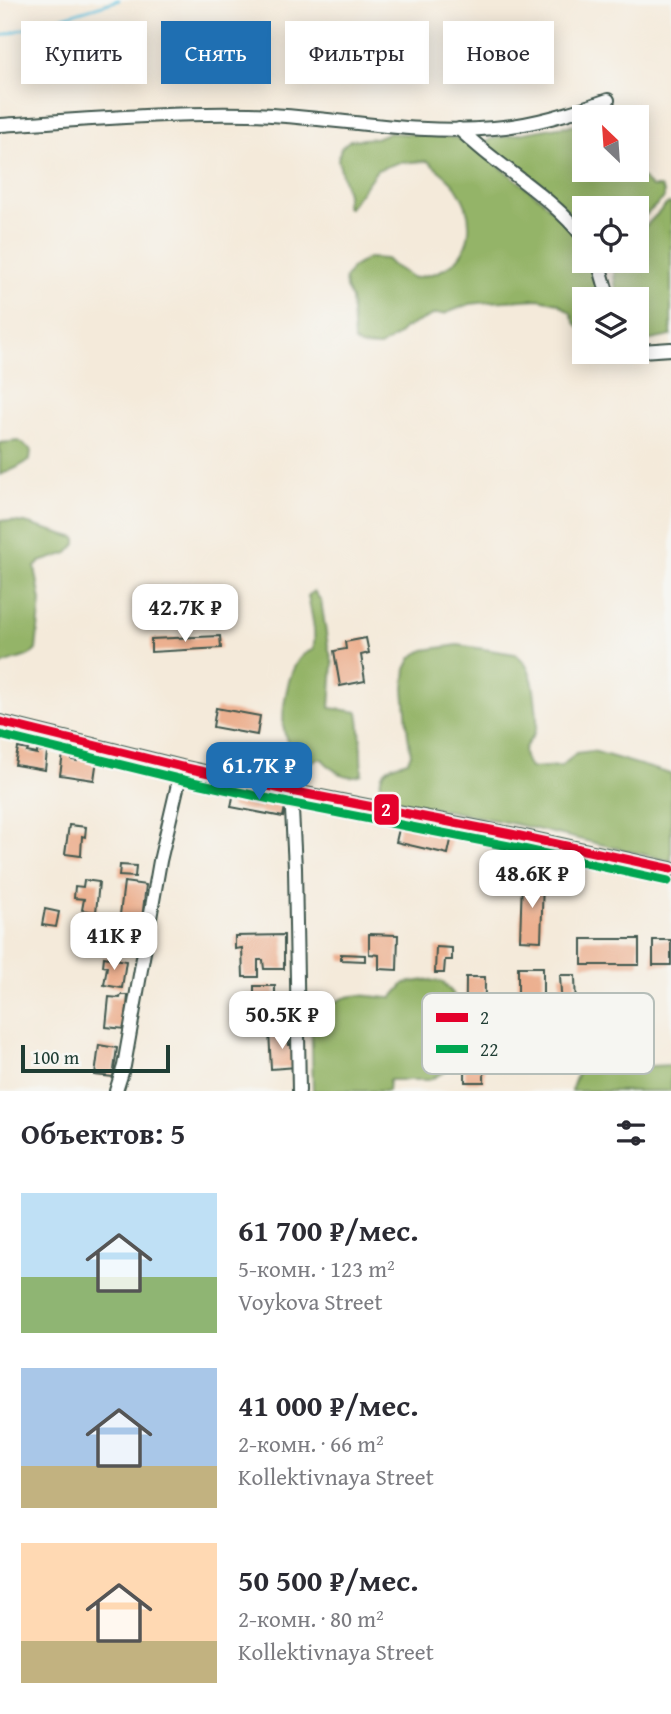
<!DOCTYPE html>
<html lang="ru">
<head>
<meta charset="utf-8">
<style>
  body { margin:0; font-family:"Gentium Book Plus",serif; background:#f2f2f3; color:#2b2b33; height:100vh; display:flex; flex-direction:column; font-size:26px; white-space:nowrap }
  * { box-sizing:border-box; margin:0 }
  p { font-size:23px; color:#7c7c81 }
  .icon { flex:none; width:38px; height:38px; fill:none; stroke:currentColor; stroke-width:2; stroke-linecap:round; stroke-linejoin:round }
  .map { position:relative; height:1091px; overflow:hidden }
  .panel { display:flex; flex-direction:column; background:#fff; flex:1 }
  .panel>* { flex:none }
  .hud { position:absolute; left:21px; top:21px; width:630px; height:63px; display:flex; gap:14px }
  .needle { width:46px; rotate:335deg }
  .buttons { position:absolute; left:572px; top:105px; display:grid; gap:14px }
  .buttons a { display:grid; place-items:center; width:77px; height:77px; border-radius:0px; background:#fff; box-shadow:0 4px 18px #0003; font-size:35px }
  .scale { position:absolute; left:21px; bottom:18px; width:149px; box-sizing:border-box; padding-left:7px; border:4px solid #1f3d34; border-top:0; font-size:19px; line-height:24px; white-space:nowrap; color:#1f3d34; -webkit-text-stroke:5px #f6f6f2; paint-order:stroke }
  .price { position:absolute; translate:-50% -60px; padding:0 16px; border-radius:14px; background:#fff; color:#222; font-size:23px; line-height:46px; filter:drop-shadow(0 2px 4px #0008) }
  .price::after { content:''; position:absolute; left:50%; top:42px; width:21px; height:16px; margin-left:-10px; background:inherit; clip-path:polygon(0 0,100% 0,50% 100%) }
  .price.selected { background:#1f6fb2; color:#fff }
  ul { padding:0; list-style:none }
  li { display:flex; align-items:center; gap:21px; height:175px; padding:0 21px }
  li span { display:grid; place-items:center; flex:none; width:196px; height:140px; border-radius:0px; color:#555 }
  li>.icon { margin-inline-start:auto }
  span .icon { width:84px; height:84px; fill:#fffc; stroke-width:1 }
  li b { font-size:30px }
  h2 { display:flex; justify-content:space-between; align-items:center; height:84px; padding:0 21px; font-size:30px }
  .pill { padding:0 24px; border-radius:0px; background:#fff; box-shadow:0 4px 18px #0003; font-size:24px; line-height:63px }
  .pill.selected { background:#1f6fb2; color:#fff }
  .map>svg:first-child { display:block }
  .forest { fill:#94b467; stroke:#5a784e; stroke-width:2 }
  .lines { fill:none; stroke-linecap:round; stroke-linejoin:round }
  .stream { stroke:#62c3e1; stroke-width:2.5 }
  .building { fill:#ecb090 }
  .minor-casing { stroke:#3f574d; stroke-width:16 }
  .minor { stroke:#fff; stroke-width:12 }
  .bus-1-casing { stroke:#f6f6f2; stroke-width:14 }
  .bus-2-casing { stroke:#f6f6f2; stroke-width:14 }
  .bus-1 { stroke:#e4002b; stroke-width:9 }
  .bus-2 { stroke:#00a651; stroke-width:9 }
  .key { fill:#f6f6f2; stroke:#b6beb9; stroke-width:2 }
  .key-label { font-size:19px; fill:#1f3d34 }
  .line-badge { stroke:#f6f6f2; stroke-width:2.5 }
  .badge-label { font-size:19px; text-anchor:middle; font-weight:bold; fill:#fff }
</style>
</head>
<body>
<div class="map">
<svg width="671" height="1091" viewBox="0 0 671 1091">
  <rect width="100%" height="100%" fill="#f6f6f2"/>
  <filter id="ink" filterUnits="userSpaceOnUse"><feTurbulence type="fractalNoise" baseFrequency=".0143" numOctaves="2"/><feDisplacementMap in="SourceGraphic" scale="14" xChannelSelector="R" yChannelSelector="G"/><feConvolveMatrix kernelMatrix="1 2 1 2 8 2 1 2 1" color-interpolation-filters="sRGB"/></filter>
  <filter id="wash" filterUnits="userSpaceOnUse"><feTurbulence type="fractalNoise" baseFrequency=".00686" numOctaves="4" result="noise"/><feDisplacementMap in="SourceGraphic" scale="28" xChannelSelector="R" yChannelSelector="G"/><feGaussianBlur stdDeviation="1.57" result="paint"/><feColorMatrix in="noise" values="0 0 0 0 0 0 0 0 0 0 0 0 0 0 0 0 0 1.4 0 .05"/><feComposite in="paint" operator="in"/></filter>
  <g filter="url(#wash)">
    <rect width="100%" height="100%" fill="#f4eada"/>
    <path class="forest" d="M582,125L584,126V170H634L652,187H661L664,192V198L637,223V208H584V228L554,197L495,154L488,147L486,143L490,139L558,127Z
      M388,133L432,135L464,139L540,198L574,232L584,247V261H594L596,265L603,299H584V328H579L574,321L571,313L558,303L539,299L489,302L470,304L444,314H435L424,319L405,328L397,336L380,347L360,346L354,341L351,299L346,288L345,279L352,268L368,258L386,259L392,265L414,278C422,276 432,275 440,271C475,255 476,216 456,187C449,177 437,170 428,161L397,163L377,170L349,208L346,207L347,194L338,159L341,148L350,140L376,138Z
      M671,203V336L646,341L637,339V299H618C616,286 612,273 616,261H637V235L667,204Z
      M19,441L31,450L30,460L16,468L0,475V443Z
      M0,520L25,523L76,538V544L68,553L40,562L35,567L41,601L36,650C27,660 12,658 0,666Z
      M314,591L321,601L328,646L333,664L330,708L358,712C362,733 360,753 362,774C346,781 333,771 322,759H316L304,767L295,762C292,751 285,740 284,730C281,711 288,668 303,655C306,653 309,651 313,650C317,632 311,613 308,596Z
      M458,645L515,654C533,666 534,687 536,707C537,714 538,722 536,729C530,748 516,743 530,768L562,766L576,753L593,751L671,774V861L515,824L399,801C397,800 389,798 388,796C379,790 378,777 386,770C392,764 401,763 408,761L411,754L408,736L404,688L406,669L412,657L424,650Z
      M427,980L443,982L454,995L451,1004L434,1015V1025L450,1039L452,1056L446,1071L429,1080H389L388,1091H313L311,1009L317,1004H333C351,990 370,997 392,998L405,983Z
      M671,1065V1091H572V1088L578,1072L594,1066L631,1067Z"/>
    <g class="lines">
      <path class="stream" d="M0,36L119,0"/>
    </g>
    <g id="blocks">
      <path class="building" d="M220,636L221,648L151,652V639Z
        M366,638L369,653L361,655L365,681L340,686L334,651L346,649L345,642Z
        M216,708L260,716L257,735L213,727Z
        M18,748L28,750L27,752L37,754V751L47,752L45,770L15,765Z
        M63,754L72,756V760L77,761V759L83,760V757L97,759L94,780L60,775Z
        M235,787L287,797L283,817L231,807Z
        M401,820L453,831L448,854L396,842Z
        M69,825L86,827L85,837L82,836L81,856L65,854Z
        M120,865L136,866L135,877L119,876Z
        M84,880L99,882L96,912L82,910L84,899L74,898L75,886L83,887Z
        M522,880L543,881L541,941L520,940Z
        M124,882L146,885L141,927L125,925L126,916L120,915Z
        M45,909L59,912L56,927L42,925Z
        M369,934L398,935L397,970L379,969V955L369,954Z
        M284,935V969H264L263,960H258V977H243L242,948L235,949V936Z
        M582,939H639V965H582Z
        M653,940H671V965H653Z
        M436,947L452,948V960H445L444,973H435Z
        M341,954L365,955V961L341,960Z
        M104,957L126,961L122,988L104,985L107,967L103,966Z
        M518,967H543V1023H518Z
        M560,975H575L576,1012H562Z
        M466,977H485L484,1082H465Z
        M254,986H275V998L254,997Z
        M121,995H128L125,1029L106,1027L109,997L120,998Z
        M288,1030L289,1045L296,1044L297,1067L271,1069L269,1031Z
        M99,1045L117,1048L113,1077L95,1075Z"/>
    </g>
  </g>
  <g filter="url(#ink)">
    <use href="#blocks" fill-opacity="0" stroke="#3f574d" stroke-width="2"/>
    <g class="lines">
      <g class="minor-casing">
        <path id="minor" d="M0,125C83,120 167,112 250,114C331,116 413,136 494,128C533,125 571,113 608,100
          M459,129C470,139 481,149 493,158C526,184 558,205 584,238
          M598,261L609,299
          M637,349L641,351L671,349
          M0,722L182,767L291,791L511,834L671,869
          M291,791L295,868L299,1091
          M116,1091L124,1066L160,861L182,767"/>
      </g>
      <use href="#minor" class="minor"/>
      <g class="bus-1-casing">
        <path id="bus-1" d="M0,722L182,767L291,791L511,834L671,869"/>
      </g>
      <g class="bus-2-casing">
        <path id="bus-2" d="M0,735L179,779L288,803L509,846L668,881"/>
      </g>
      <use href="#bus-1" class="bus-1"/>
      <use href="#bus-2" class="bus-2"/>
    </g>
  </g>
  <rect x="422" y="993" width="232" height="81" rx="10" class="key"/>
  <rect x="436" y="1013" width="32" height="9" fill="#e4002b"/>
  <rect x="436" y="1045" width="32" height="8" fill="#00a651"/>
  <g class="key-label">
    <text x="480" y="1024">2</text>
    <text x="480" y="1056">22</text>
  </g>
  <rect class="line-badge" x="373" y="793" width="27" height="33" rx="7" fill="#e4002b"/>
  <g class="badge-label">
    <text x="386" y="816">2</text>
  </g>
</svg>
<div class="buttons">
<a><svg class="needle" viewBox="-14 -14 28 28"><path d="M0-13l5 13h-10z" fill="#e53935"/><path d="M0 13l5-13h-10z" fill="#7c7c81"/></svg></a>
<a><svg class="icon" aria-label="locate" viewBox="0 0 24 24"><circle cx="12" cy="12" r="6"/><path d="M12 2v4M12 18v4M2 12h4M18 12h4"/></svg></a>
<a><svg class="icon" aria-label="layers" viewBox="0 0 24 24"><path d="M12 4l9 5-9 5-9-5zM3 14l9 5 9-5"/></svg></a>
</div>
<div class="scale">100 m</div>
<b class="price" style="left:185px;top:644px">42.7K ₽</b>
<b class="price selected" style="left:259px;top:802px">61.7K ₽</b>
<b class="price" style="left:532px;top:910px">48.6K ₽</b>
<b class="price" style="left:114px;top:972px">41K ₽</b>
<b class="price" style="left:282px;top:1051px">50.5K ₽</b>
<div class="hud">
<a class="pill">Купить</a>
<a class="pill selected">Снять</a>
<a class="pill">Фильтры</a>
<a class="pill">Новое</a>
</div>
</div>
<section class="panel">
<h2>Объектов: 5<svg class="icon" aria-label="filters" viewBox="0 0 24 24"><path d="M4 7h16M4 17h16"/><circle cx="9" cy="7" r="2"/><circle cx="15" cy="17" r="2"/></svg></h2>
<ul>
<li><span style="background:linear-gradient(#bfe0f5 60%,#8fb573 0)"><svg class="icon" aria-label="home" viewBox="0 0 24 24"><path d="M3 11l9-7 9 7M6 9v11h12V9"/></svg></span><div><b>61 700 ₽/мес.</b><p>5-комн. · 123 m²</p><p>Voykova Street</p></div></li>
<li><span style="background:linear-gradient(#a9c7e8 70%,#c2b280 0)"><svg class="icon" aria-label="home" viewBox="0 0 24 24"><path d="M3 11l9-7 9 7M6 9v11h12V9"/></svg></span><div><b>41 000 ₽/мес.</b><p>2-комн. · 66 m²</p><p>Kollektivnaya Street</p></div></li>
<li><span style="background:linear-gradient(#ffd9b3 70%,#c2b280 0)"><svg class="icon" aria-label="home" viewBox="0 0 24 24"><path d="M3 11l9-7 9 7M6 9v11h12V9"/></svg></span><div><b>50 500 ₽/мес.</b><p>2-комн. · 80 m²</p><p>Kollektivnaya Street</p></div></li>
</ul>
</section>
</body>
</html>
